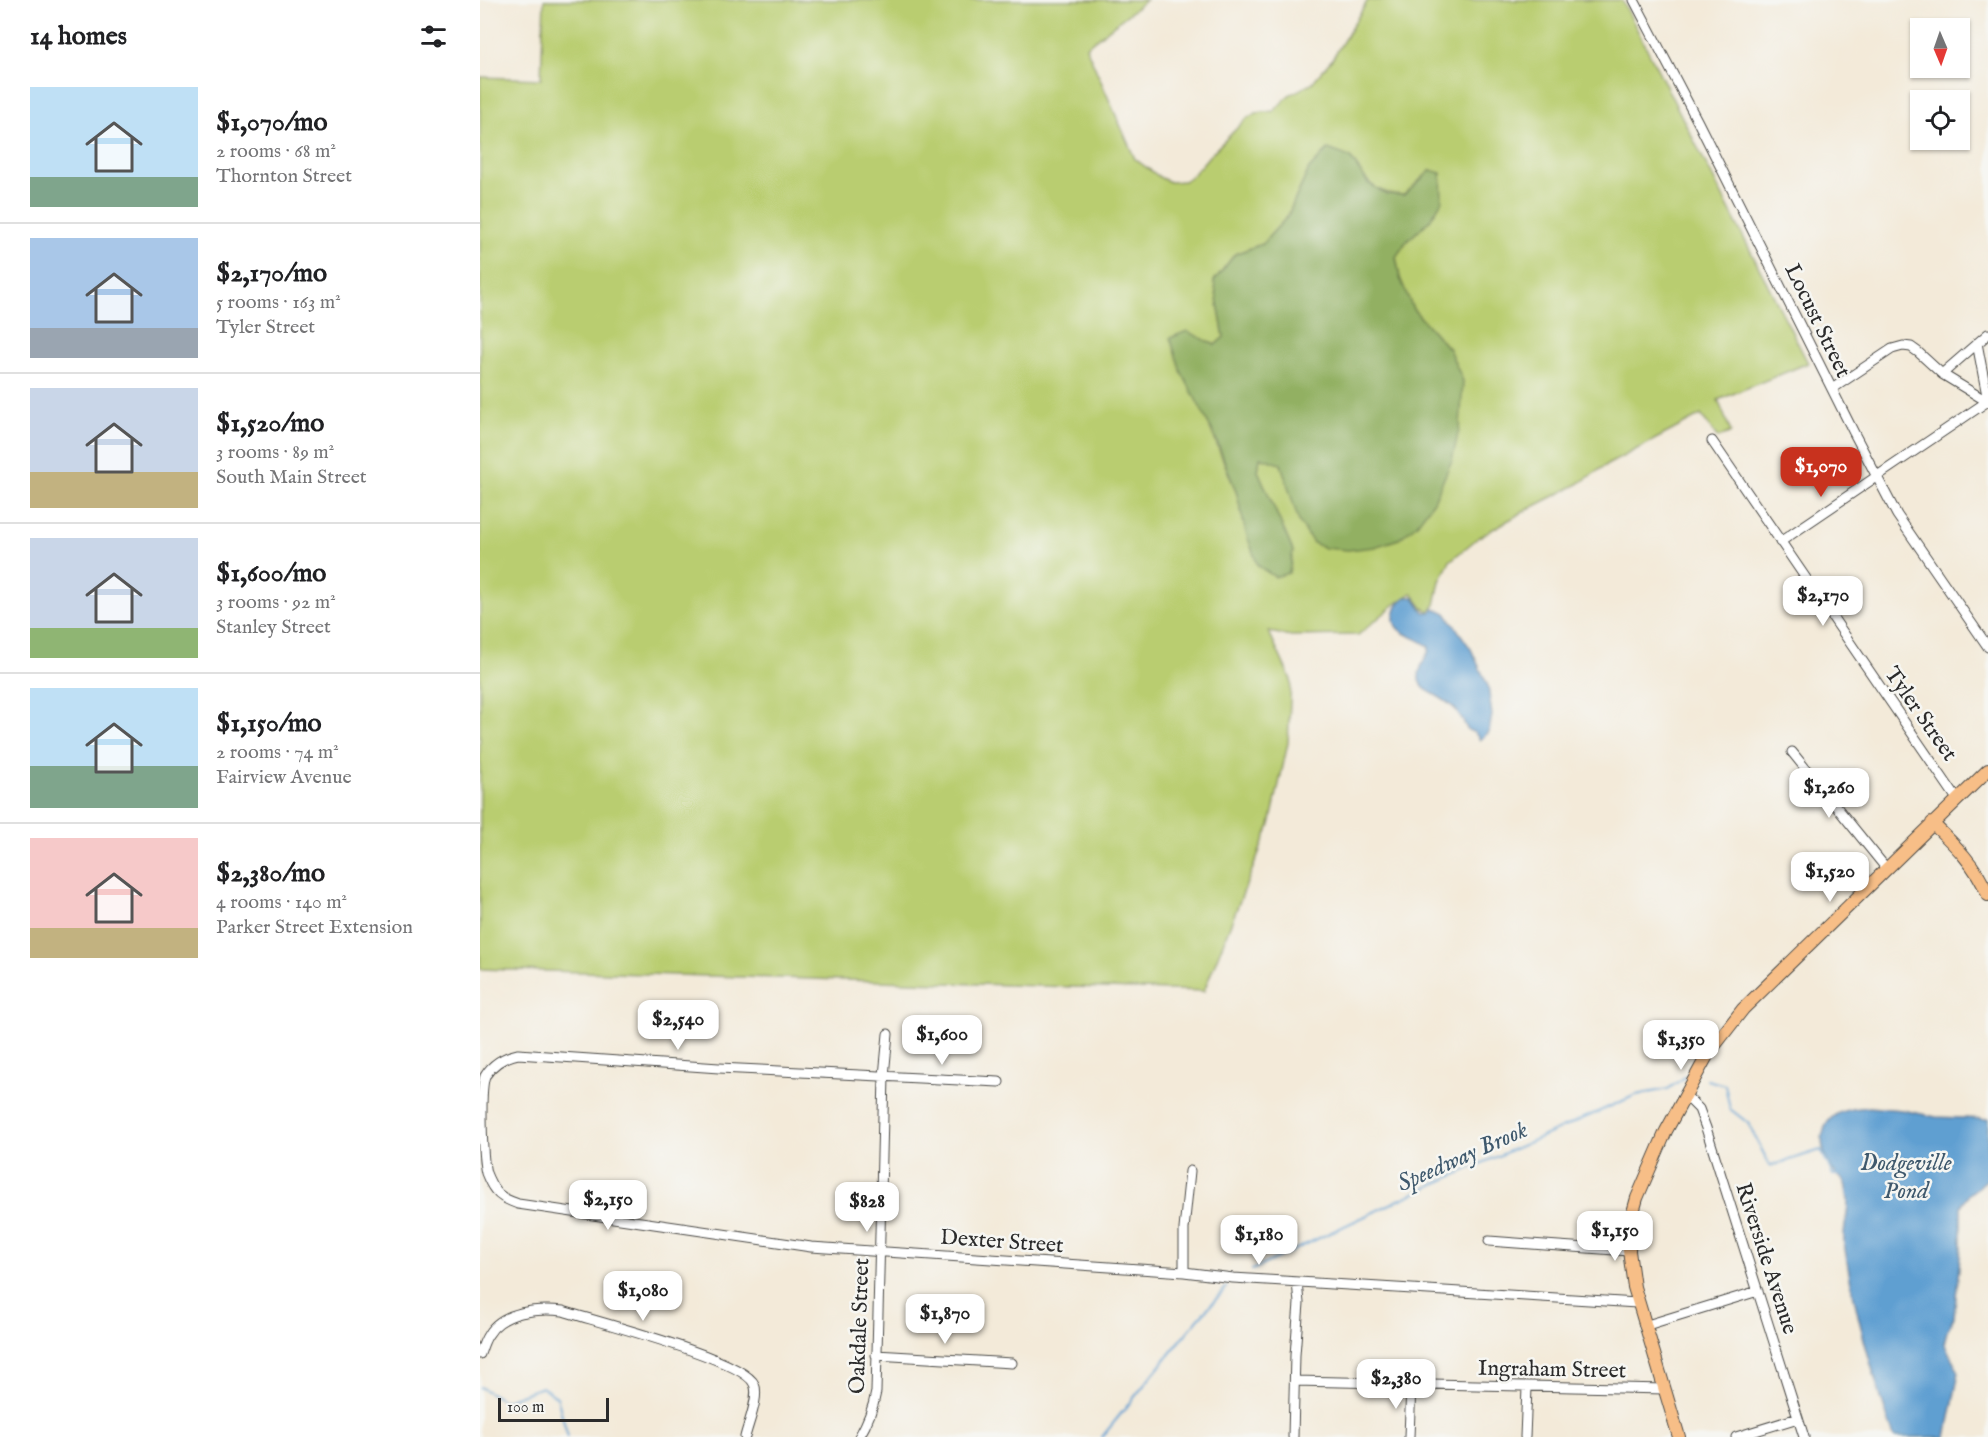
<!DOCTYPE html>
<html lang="en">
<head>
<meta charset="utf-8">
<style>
  body { margin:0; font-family:"IM FELL English",serif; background:#f2f2f2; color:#202124; height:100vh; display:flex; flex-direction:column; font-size:22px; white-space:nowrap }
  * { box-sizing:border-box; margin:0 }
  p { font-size:20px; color:#757577 }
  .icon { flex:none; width:33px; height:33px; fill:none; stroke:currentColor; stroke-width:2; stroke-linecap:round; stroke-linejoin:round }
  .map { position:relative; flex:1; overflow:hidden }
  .sheet { display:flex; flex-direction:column; background:#fff; width:480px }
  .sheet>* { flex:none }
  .needle { width:39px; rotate:178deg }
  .fabs { position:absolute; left:1430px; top:18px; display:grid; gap:12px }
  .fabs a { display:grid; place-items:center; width:60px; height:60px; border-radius:0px; background:#fff; box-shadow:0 2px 4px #0004; font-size:30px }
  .scale { position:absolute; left:18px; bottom:15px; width:111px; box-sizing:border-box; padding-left:6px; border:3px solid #2b2b2b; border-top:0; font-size:16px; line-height:21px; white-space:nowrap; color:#2b2b2b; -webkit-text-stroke:4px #f6f6f2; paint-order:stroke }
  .price { position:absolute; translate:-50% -51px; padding:0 14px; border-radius:12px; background:#fff; color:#222; font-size:20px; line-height:39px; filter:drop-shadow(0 2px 3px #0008) }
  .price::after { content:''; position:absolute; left:50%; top:36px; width:18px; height:14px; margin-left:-9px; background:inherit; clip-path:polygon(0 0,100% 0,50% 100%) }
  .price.active { background:#c8321e; color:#fff }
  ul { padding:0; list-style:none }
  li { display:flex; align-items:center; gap:18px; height:150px; padding:0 30px }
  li+li { border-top:2px solid #e0e0e0 }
  li span { display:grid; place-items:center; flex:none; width:168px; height:120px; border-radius:0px; color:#555 }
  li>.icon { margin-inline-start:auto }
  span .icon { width:72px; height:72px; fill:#fffc; stroke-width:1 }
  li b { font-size:26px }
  h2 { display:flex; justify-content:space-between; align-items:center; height:72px; padding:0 30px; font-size:26px }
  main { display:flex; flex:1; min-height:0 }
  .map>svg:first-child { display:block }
  .green { fill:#b9cd70; stroke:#727c4e; stroke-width:1.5; fill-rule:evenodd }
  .forest { fill:#92b062; stroke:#5e6e46; stroke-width:1.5 }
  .water { fill:#5e9fd1; stroke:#44657e; stroke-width:1.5 }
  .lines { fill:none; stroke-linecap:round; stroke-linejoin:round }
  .stream { stroke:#5e9fd1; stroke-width:2 }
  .minor-casing { stroke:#494845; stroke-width:11 }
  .major-casing { stroke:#494845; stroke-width:14 }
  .minor { stroke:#fff; stroke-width:9 }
  .major { stroke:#f7be87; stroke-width:12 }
  .labels { text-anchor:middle; stroke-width:5; stroke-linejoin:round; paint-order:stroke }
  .street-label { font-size:22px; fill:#2b2b2b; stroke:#f6f6f2 }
  .water-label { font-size:24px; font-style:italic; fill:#3f596d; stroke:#f6f6f2 }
</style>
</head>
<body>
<main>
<section class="sheet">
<h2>14 homes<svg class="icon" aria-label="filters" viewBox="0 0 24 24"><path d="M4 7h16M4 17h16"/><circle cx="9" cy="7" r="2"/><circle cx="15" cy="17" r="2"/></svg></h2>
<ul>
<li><span style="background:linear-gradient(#bfe0f5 75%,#7fa58c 0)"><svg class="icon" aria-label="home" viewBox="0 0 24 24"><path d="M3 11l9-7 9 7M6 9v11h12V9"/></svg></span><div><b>$1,070/mo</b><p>2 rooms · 68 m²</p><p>Thornton Street</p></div></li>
<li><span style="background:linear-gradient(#a9c7e8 75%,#9aa5b1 0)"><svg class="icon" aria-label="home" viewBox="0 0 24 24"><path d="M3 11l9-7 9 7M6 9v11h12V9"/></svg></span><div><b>$2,170/mo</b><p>5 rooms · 163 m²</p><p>Tyler Street</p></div></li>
<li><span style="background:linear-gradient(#c9d6e8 70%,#c2b280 0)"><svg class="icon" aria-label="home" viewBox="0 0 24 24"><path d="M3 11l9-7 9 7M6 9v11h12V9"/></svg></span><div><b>$1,520/mo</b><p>3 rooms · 89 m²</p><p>South Main Street</p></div></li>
<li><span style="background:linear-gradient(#c9d6e8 75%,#8fb573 0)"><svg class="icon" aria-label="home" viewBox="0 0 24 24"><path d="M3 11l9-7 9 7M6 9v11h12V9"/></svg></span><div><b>$1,600/mo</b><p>3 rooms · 92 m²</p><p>Stanley Street</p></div></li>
<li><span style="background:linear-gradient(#bfe0f5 65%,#7fa58c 0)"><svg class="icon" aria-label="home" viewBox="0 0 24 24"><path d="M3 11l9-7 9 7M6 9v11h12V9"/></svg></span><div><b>$1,150/mo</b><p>2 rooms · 74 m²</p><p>Fairview Avenue</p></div></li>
<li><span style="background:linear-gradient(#f6c9c9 75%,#c2b280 0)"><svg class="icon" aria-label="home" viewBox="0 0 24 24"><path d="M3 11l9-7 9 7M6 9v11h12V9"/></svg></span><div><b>$2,380/mo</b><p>4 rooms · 140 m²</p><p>Parker Street Extension</p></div></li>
</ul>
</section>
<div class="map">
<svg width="1508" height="1437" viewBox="0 0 1508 1437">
  <rect width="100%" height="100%" fill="#f6f6f2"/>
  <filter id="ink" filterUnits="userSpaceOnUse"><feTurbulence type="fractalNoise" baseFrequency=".0167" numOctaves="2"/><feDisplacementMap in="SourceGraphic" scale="12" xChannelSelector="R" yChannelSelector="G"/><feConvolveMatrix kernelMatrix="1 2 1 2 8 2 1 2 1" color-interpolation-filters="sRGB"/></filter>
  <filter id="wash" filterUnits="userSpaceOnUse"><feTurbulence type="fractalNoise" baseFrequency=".008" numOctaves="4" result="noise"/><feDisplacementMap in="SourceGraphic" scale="24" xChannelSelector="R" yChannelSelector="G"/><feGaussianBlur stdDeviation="1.35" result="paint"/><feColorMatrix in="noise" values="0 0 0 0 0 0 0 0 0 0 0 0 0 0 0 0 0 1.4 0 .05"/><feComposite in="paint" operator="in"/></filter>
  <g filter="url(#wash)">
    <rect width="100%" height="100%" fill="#f3ead9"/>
    <path class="green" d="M64,0H666L606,47L655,159L681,178L690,182L704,181L713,175L729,156L767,118L776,113L794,111L809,95L831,84L853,58L888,0H1142L1328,363L1238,400L1251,432L1238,438L1221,415L1125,466L1098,484L1043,512L999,537L970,561L960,581L955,605L949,611L943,608L932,593L914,605L878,635L811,636L789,632L811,680L808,743L790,825L724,991L0,969V77L61,79ZM870,157C887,181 892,194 924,195L951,170L950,220L926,242L916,257L920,278L933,309L969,349L810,490L801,464L780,457L778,471L813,551L766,532L757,494L722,408L707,332L735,345L744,337L734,281L755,254L782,244L807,217L829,169Z"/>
    <path class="forest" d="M848,149L870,157L888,183L906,194L924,195L951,170L961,173L962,201L950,220L926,242L916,257L920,278L933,309L969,349L983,381L980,425L972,460L954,501L937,524L919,539L894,547L868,550L845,548L833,543L819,522L801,464L780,457L778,471L813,551L809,573L795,577L778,566L766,533L757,494L734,434L701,371L690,338L707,331L735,345L744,337L734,281L755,254L782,244L807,217L829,169Z"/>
    <path class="water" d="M926,597H934L944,612H951L954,608L966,613L991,649L1008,686L1012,715L1009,732L1000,740L995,733L988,730C984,724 981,716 976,710C952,685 923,695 949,651V647C937,635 908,635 915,612C917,604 919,602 926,597Z
      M1389,1107L1423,1110L1456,1117L1508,1119V1179L1488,1195L1481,1206V1247L1474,1317L1467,1331L1464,1343L1479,1372L1466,1437H1414C1392,1374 1374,1310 1364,1243C1362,1226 1371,1211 1367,1194C1366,1190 1366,1185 1364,1181C1360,1176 1354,1173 1351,1168C1346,1159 1340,1144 1343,1133C1349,1110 1368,1109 1389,1107Z"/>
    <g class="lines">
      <path class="stream" d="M1227,1080L1245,1085L1250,1109L1268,1123L1290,1166L1341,1150L1353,1175H1361
        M772,1270L921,1199L1156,1095L1188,1089L1206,1076
        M0,1387L24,1401L62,1387L77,1397L88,1437
        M622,1437L718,1319L747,1287"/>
    </g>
  </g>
  <g filter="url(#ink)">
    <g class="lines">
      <g class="minor-casing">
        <path id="minor" d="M1154,0L1218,122L1374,433L1417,515L1508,647
          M1497,343L1508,401
          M1462,374L1508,334
          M1352,389L1412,349L1423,346L1431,347L1438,352L1462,374L1508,402
          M1232,441L1477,799
          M1300,542L1508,401
          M1312,752L1406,868
          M519,1082L239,1068L38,1054C24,1057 13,1063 5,1076C0,1090 2,1157 6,1173C8,1178 11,1185 15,1190C21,1198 28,1200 38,1204L331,1247L704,1272L753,1278L1157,1303
          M1205,1095L1219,1109L1226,1128L1324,1437
          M1009,1241L1149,1251
          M704,1272V1229L710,1171
          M1164,1326L1278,1291
          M0,1354C2,1348 4,1341 8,1335C22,1311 58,1308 83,1311C114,1321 264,1359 274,1384C280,1396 268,1424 265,1437
          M396,1355L532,1363
          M815,1381L1185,1389
          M379,1437C388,1422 393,1409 396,1392L404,1076L408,1034
          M813,1437L815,1355L819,1303L817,1282
          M929,1437L931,1384
          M1045,1437L1047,1388
          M1256,1437L1318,1418"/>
      </g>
      <g class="major-casing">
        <path id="major" d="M1452,823C1475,845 1496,865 1508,895
          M1199,1437L1154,1287L1149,1251L1150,1223L1157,1198L1186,1131L1228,1054L1263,1009L1508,770"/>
      </g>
      <use href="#minor" class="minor"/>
      <use href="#major" class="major"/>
    </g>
  </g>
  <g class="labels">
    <g class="street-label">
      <text transform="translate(1339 320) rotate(64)" y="8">Locust Street</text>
      <text transform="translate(1442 713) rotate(55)" y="8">Tyler Street</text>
      <text transform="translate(522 1240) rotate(4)" y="8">Dexter Street</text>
      <text transform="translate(1288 1258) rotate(72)" y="8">Riverside Avenue</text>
      <text transform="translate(378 1326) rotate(-88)" y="8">Oakdale Street</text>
      <text transform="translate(1072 1368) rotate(1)" y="8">Ingraham Street</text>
    </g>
    <g class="water-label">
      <text transform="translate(982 1156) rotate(-24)" y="8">Speedway Brook</text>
      <text x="1426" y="1170">Dodgeville<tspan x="1426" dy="28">Pond</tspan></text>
    </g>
  </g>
</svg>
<div class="fabs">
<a><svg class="needle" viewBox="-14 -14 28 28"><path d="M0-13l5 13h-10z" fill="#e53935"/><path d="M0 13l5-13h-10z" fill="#757577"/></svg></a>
<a><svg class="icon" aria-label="locate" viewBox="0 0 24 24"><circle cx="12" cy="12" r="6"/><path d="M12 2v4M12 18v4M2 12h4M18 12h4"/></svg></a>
</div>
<div class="scale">100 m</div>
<b class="price active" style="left:1341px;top:498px">$1,070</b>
<b class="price" style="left:1343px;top:627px">$2,170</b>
<b class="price" style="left:1349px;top:819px">$1,260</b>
<b class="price" style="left:1350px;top:903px">$1,520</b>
<b class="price" style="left:198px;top:1051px">$2,540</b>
<b class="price" style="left:462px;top:1066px">$1,600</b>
<b class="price" style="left:1201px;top:1071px">$1,350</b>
<b class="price" style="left:128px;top:1231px">$2,150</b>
<b class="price" style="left:387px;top:1233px">$828</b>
<b class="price" style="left:1135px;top:1262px">$1,150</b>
<b class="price" style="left:779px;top:1266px">$1,180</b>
<b class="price" style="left:163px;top:1322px">$1,080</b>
<b class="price" style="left:465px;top:1345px">$1,870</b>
<b class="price" style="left:916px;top:1410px">$2,380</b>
</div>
</main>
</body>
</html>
